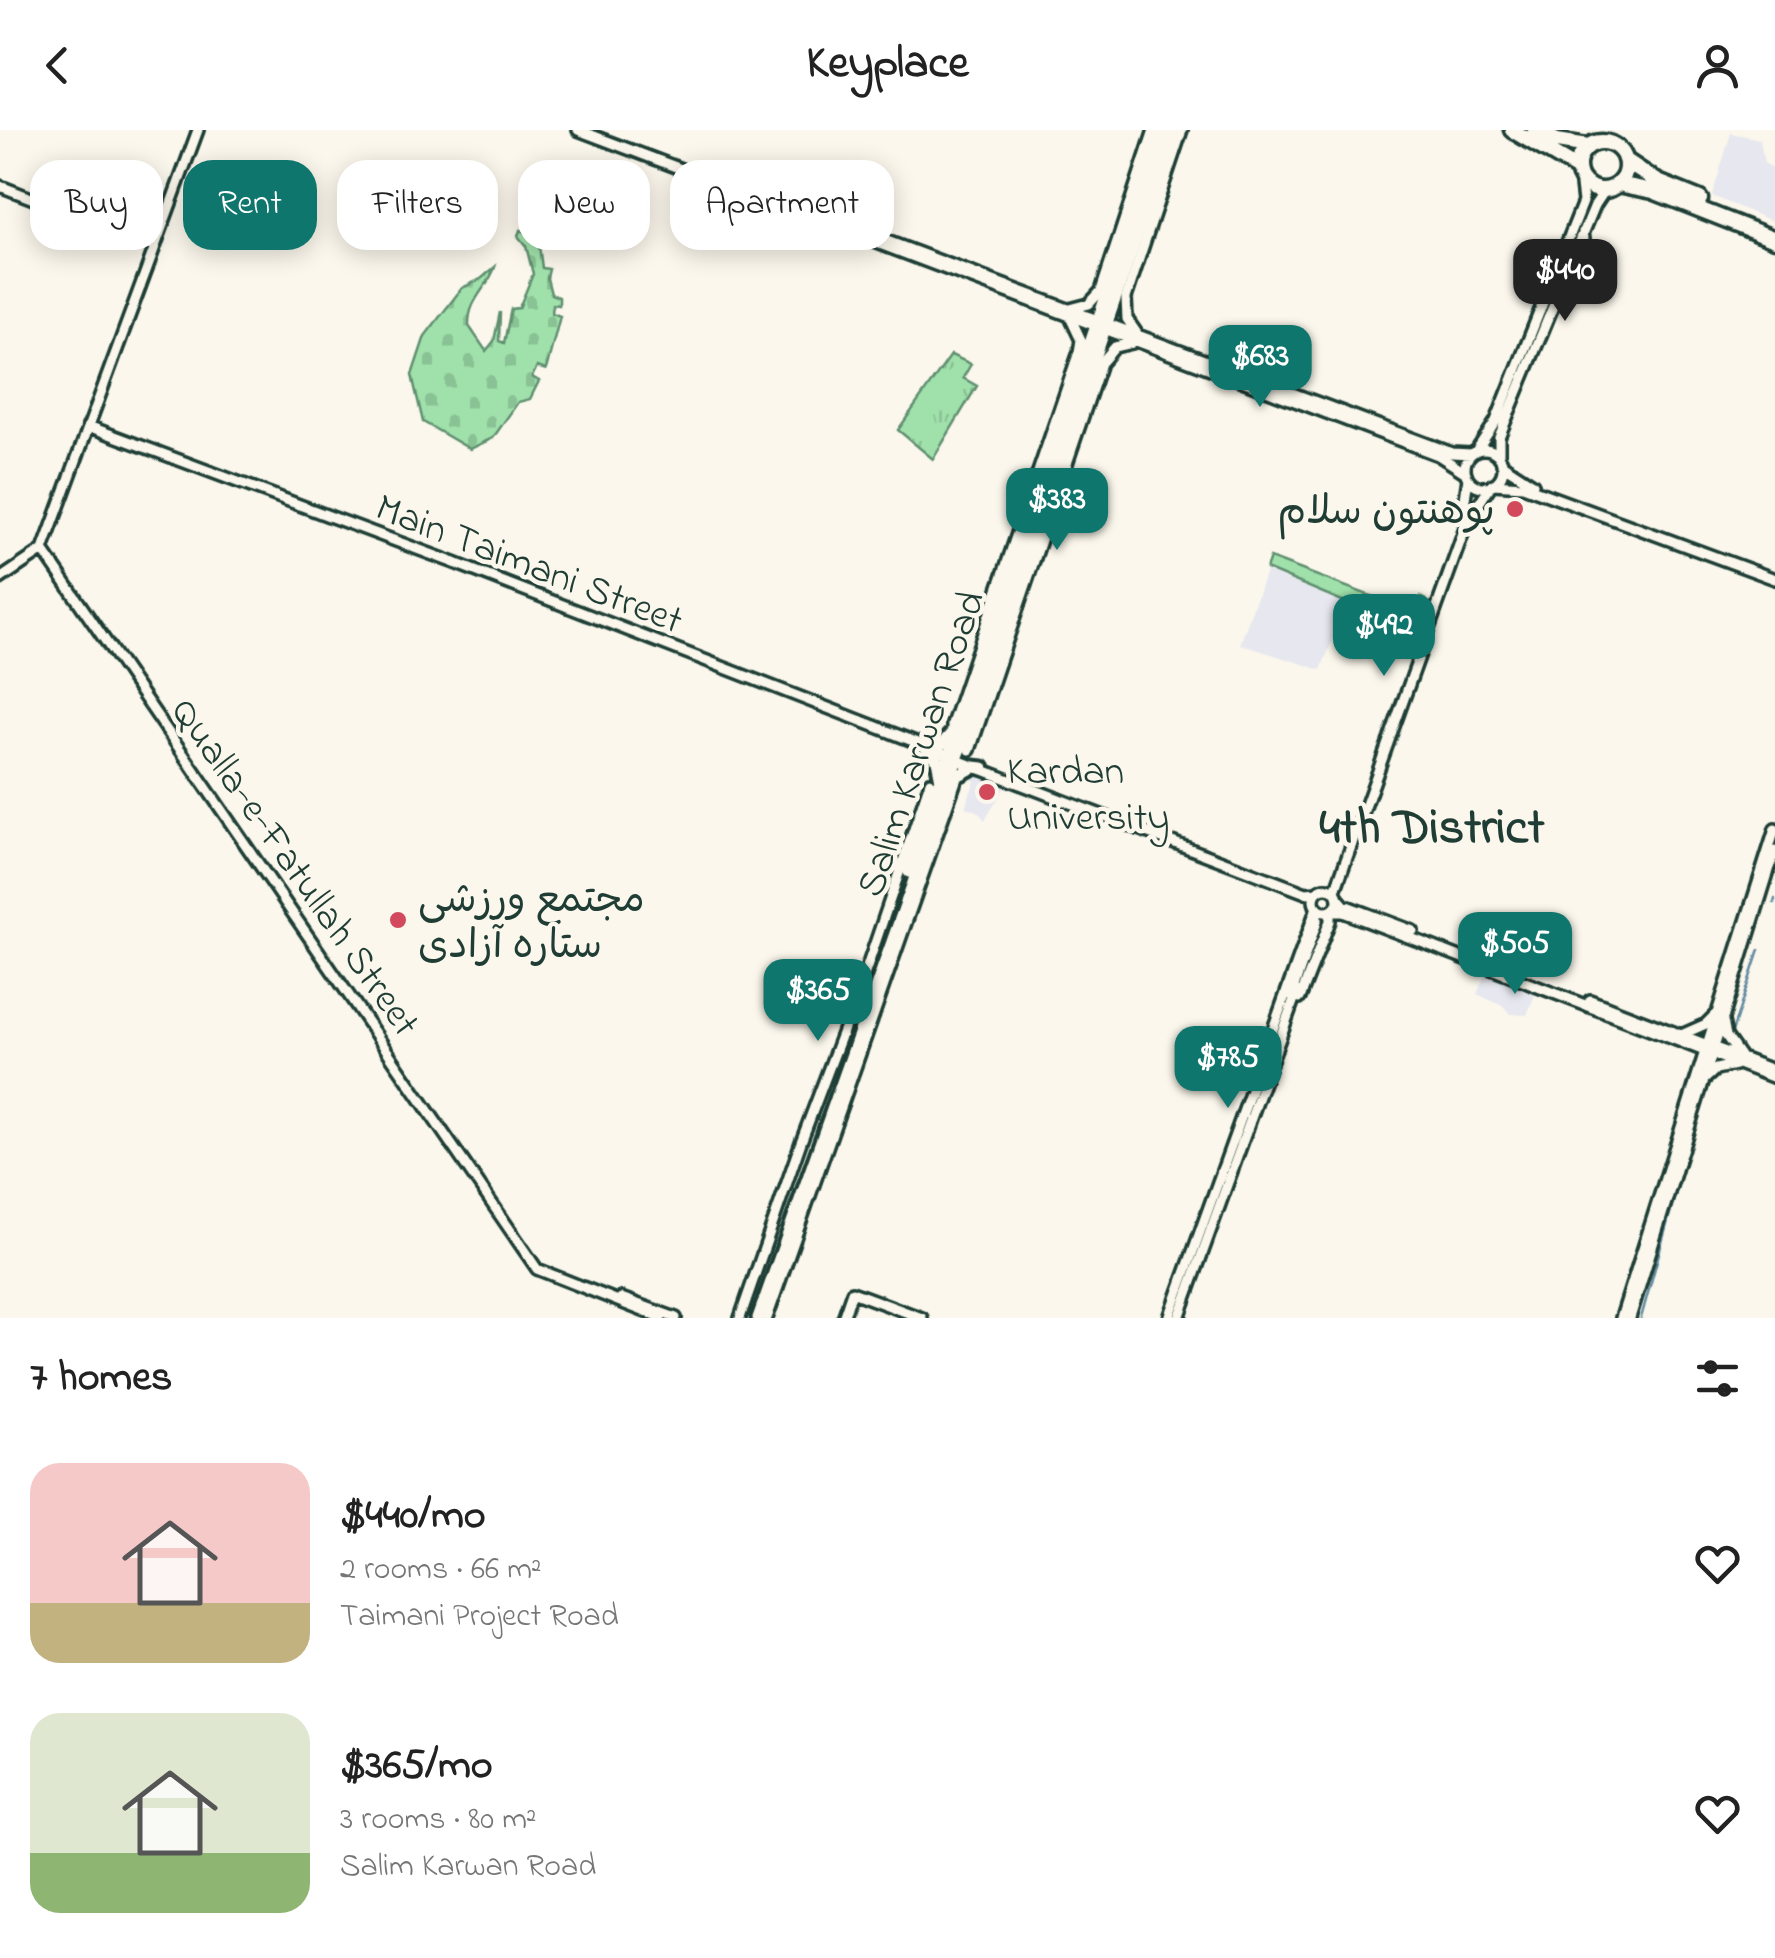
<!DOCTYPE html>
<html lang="en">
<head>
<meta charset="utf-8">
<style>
  body { margin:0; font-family:"Indie Flower","Playpen Sans Arabic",sans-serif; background:#f6f6f6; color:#222; height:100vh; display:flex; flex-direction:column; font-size:38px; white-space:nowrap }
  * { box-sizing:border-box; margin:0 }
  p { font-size:32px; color:#767676 }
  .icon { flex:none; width:55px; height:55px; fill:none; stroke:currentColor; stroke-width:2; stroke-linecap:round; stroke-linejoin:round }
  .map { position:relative; height:1188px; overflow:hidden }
  .side { display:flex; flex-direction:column; background:#fff; flex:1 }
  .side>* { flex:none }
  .guide { position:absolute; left:30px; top:30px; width:1000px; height:90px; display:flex; gap:20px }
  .price { position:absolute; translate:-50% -85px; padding:0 22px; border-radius:20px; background:#0f766e; color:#fff; font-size:32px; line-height:65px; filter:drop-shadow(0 2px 5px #0008) }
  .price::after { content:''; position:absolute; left:50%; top:60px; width:30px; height:22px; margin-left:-15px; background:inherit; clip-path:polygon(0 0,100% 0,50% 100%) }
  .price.on { background:#222; color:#fff }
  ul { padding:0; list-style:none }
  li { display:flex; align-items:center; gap:30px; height:250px; padding:0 30px }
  li span { display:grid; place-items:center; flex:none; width:280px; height:200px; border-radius:30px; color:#555 }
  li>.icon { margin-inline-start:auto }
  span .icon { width:120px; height:120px; fill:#fffc; stroke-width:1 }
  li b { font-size:42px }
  h2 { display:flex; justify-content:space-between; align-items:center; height:120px; padding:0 30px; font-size:42px }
  .tag { padding:0 35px; border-radius:30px; background:#fff; box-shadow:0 5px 25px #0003; font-size:35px; line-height:90px }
  .tag.on { background:#0f766e; color:#fff }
  header { display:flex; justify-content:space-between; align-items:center; height:130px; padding:0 30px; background:#fff; font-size:45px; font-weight:800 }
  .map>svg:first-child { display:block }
  .built { fill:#e7e8ef }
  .grass { fill:url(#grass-tufts); stroke:#608f70; stroke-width:2.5 }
  .cemetery { fill:url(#cemetery-stones); stroke:#608f70; stroke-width:2.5 }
  .park { fill:#a0e1ab; stroke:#608f70; stroke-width:2.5 }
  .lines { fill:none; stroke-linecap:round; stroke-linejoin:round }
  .stream { stroke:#638ba2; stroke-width:2.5 }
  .secondary-casing { stroke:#1f3d34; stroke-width:16 }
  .primary-casing { stroke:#1f3d34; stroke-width:19 }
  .highway-casing { stroke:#1f3d34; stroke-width:21 }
  .secondary { stroke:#fbf7ec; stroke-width:9 }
  .primary { stroke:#fbf7ec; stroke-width:11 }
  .highway { stroke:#fbf7ec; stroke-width:14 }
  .poi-dot { fill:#d1495b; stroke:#fbf7ec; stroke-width:4 }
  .labels { text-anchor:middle; stroke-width:9; stroke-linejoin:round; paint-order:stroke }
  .poi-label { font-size:40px; fill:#1f3d34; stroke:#fbf7ec; text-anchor:start }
  .street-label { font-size:40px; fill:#1f3d34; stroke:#fbf7ec }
  .district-label { font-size:50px; font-weight:bold; fill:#1f3d34; stroke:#fbf7ec }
</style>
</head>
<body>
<header><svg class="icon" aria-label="back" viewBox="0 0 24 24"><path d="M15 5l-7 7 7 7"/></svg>Keyplace<svg class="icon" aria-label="person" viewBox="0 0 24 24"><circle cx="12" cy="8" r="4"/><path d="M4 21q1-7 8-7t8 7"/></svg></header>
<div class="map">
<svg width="1775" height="1188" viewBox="0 0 1775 1188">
  <defs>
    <pattern id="grass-tufts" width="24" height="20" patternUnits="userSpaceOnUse" patternTransform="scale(2.5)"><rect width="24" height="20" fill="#a0e1ab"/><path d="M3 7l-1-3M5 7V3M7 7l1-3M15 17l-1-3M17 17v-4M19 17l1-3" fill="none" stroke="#89c294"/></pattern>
    <pattern id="cemetery-stones" width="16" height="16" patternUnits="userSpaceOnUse" patternTransform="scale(2.5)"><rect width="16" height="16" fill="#a0e1ab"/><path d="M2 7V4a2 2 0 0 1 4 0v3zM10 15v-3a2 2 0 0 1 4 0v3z" fill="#89c294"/></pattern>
  </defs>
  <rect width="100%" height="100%" fill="#fbf7ec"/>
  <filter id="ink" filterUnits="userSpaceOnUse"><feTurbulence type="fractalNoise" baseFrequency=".01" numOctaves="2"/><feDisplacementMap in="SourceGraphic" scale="20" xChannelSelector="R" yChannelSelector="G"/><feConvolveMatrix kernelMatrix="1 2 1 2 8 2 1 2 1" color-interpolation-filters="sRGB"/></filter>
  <g filter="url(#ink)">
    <path class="built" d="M1731,3L1760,9L1764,33L1775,39L1772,91L1712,66Z
      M1266,441L1347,472L1321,540L1240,514Z
      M974,642L989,645L1007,654L985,690L977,681L965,677L975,651L971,649Z
      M1486,842L1536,862L1527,885L1510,884L1503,876L1477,864Z"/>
    <path class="grass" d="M951,225L971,234L963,248L977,256L933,329L898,300Z"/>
    <path class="cemetery" d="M520,100L538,108L542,138L549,139L547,148L551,164L559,167V175L553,174L552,183L560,186L546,240L537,237L532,247L539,251L530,269L518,272L493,308L470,319L423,292L412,245L425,206L462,158L481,149L495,137C488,158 468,169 469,196L486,221L494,211L500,182L499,211L504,213L511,179L519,178L533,144L526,116L518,106Z"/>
    <path class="park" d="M1270,428L1413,482L1420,467L1426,470L1414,501L1266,439Z"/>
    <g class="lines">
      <path class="stream" d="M1774,773L1775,769
        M1732,902L1759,820
        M1703,965L1708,953
        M1641,1188L1697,987"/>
      <g class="secondary-casing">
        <path id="secondary" d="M578,0L1438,325L1466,343
          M0,56L155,116
          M762,68L769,67L807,81L1452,323L1471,324
          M1563,153C1580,143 1587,121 1583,102
          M1070,179L1089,174L1101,161L1154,0
          M1138,205L1127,189L1126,168L1182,0
          M88,296L452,432L949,625
          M1465 338a19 19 0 1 1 38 0a19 19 0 1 1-38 0Z
          M1476,321L1496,291L1583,72L1580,46
          M1499,327V307L1595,75L1605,60
          M1502,334L1533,354
          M1493,354L1523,356L1775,449
          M1462,390L1468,348
          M43,420L537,1139L661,1188
          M43,420L198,0
          M0,449L43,420
          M952,603V594L1079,222L1081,210L1071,189
          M970,620L1101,233L1115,217L1132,213
          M957,630L1306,763L1317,762
          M1314 770a12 12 0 1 1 24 0a12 12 0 1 1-24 0Z
          M1335,761L1468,390L1491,355
          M1338,768L1344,775L1413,801
          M1330,782H1343L1775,948
          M1291,865L1317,792V780
          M1300,868L1330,791V782
          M1590,870L1775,941
          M1723,891L1726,906L1740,926
          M1681,905L1706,894L1715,885
          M1705,949L1716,939L1735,935
          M621,1168L676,1188
          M740,1188L801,1012L865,843L930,652
          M767,1188L958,645
          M843,1188L852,1162L922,1188
          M1169,1188L1317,777
          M1179,1188L1297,861
          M1621,1188L1775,699
          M1630,1188L1775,721"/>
      </g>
      <g class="primary-casing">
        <path id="primary" d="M941,650L937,630L928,618L943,613L952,603H957
          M950,650L974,637L983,638
          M909,742L1163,0
          M758,1188L971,590L1173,0"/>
      </g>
      <g class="highway-casing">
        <path id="highway" d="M1512,0L1578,39
          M1535,0L1557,11L1588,16
          M1578 36a24 24 0 1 1 48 0a24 24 0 1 1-48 0Z
          M1625,30L1658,52L1700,69
          M1618,54L1653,61L1775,109"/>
      </g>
      <use href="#secondary" class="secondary"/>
      <use href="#primary" class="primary"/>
      <use href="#highway" class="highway"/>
    </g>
  </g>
  <g class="poi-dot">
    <circle cx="1515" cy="379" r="10"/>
    <circle cx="987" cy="662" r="10"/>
    <circle cx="398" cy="790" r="10"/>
  </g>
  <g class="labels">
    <g class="poi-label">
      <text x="1495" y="393" text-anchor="end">پوهنتون سلام</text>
      <text x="1007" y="653">Kardan<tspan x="1007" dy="46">University</tspan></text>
      <text x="418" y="781">مجتمع ورزشی<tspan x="418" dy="46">ستاره آزادی</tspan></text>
    </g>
    <g class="street-label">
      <text transform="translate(530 432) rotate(21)" y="14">Main Taimani Street</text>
      <text transform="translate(919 613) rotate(-71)" y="14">Salim Karwan Road</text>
      <text transform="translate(297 736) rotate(55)" y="14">Qualla-e-Fatullah Street</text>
    </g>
    <g class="district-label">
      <text x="1432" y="712">4th District</text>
    </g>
  </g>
</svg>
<b class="price on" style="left:1565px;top:194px">$440</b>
<b class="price" style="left:1260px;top:280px">$683</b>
<b class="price" style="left:1057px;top:423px">$383</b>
<b class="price" style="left:1384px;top:549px">$492</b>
<b class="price" style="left:1515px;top:867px">$505</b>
<b class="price" style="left:818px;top:914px">$365</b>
<b class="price" style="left:1228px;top:981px">$785</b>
<div class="guide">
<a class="tag">Buy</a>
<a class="tag on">Rent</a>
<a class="tag">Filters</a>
<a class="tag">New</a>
<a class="tag">Apartment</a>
</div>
</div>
<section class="side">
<h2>7 homes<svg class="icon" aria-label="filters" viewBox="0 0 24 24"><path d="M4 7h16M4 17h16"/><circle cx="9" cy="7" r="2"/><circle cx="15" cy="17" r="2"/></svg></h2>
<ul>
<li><span style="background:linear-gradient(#f6c9c9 70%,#c2b280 0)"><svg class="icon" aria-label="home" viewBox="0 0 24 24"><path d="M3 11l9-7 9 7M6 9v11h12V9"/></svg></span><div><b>$440/mo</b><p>2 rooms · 66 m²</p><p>Taimani Project Road</p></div><svg class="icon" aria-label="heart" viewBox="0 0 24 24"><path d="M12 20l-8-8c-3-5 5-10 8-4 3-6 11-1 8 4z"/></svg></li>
<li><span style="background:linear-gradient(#dfe7d0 70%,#8fb573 0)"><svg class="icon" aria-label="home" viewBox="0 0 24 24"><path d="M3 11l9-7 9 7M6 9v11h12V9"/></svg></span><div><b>$365/mo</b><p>3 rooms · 80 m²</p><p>Salim Karwan Road</p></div><svg class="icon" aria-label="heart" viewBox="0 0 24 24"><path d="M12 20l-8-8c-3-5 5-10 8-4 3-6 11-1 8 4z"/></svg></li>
</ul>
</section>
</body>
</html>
